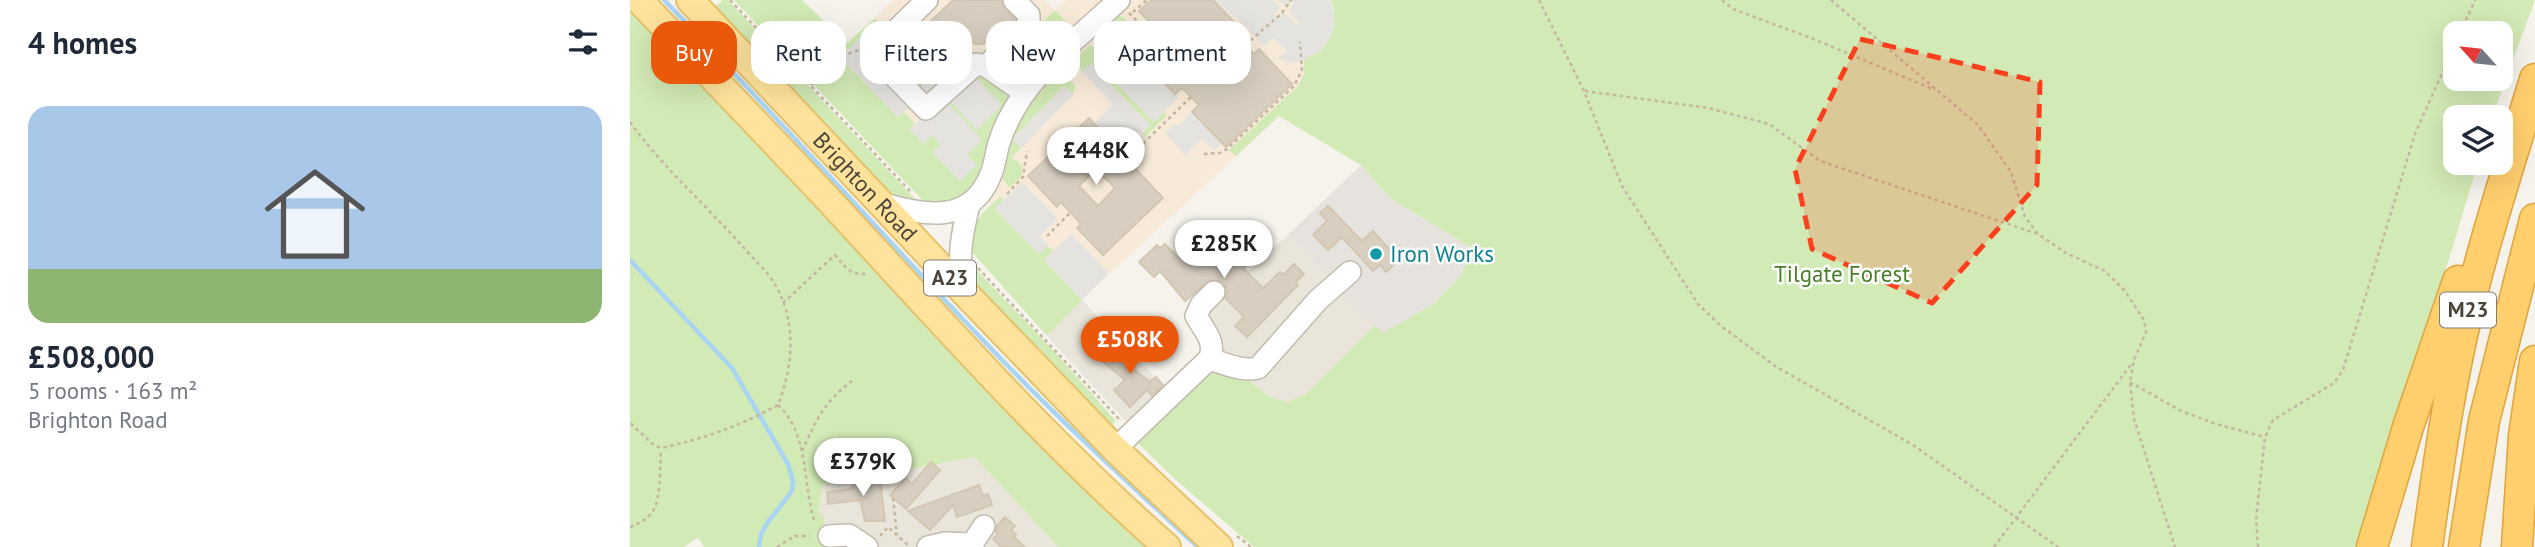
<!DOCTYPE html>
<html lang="en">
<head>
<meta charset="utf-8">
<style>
  body { margin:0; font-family:"PT Sans",sans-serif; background:#f2f2f3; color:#1f2937; height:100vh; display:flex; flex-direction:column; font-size:26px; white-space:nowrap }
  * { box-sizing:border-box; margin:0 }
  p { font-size:23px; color:#747a83 }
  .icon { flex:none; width:38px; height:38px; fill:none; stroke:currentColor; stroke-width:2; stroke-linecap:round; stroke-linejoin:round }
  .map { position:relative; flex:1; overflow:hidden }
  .sheet { display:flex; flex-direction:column; background:#fff; width:630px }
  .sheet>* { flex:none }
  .top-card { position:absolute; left:21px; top:21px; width:665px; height:63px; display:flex; gap:14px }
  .needle { width:46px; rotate:297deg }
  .buttons { position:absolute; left:1813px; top:21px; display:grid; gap:14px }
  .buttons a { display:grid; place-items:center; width:70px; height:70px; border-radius:14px; background:#fff; box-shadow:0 7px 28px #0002; font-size:35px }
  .price { position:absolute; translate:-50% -60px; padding:0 16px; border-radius:24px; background:#fff; color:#222; font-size:23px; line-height:46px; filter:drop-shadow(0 2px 4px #0008) }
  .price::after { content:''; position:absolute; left:50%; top:42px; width:21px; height:16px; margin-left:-10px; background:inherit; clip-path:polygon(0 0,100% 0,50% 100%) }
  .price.current { background:#ea580c; color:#fff }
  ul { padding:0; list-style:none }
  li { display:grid; align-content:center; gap:14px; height:371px; padding:0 28px }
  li+li { border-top:2px solid #e0e1e3 }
  li span { display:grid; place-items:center; height:217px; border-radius:21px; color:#555 }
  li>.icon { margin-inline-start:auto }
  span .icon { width:126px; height:126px; fill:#fffc; stroke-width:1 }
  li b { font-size:30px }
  h2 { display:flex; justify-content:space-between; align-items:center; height:84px; padding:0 28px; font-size:30px }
  .tag { padding:0 24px; border-radius:21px; background:#fff; box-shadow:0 7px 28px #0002; font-size:24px; line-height:63px }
  .tag.current { background:#ea580c; color:#fff }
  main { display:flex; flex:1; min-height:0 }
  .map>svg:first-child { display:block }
  .residential { fill:#eae5da }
  .commercial { fill:#f7ead8 }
  .industrial { fill:#e6e2dd }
  .green { fill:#d2eab5; fill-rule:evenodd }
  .parking { fill:#e5e3e0 }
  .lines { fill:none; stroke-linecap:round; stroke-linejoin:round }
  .stream { stroke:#a9d4f2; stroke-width:4.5 }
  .building { fill:#d8cfc1; stroke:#d3c7b4; stroke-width:2; fill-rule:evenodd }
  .minor-casing { stroke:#c2bbae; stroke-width:24 }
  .major-casing { stroke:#e6c16a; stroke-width:30 }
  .highway-casing { stroke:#e0a43c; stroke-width:33 }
  .path { stroke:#c4b79f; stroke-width:2.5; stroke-dasharray:3.5 3.5; stroke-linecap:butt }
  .minor { stroke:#fff; stroke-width:21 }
  .major { stroke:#ffe39c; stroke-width:26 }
  .highway { stroke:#ffcf6e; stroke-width:30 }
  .marked { fill:#fc3f1d; fill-opacity:0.2; stroke:#fc3f1d; stroke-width:5; stroke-dasharray:14 9; stroke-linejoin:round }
  .culture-dot { fill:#0f9aa8; stroke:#fff; stroke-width:2.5 }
  .labels { text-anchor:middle; stroke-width:5; stroke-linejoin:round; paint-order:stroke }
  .shield { fill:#fff; stroke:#817c74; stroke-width:2 }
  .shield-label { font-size:21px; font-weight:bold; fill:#4b4439 }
  .street-label { font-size:23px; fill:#4b4439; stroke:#fff }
  .culture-label { font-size:23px; fill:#0d838f; stroke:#fff; text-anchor:start }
  .park-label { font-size:23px; fill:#4a7f2a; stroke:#fff }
</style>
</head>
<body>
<main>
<section class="sheet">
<h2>4 homes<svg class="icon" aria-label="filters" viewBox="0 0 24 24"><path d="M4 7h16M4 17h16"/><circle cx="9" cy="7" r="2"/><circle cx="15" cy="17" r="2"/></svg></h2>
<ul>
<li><span style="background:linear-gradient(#a9c7e8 75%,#8fb573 0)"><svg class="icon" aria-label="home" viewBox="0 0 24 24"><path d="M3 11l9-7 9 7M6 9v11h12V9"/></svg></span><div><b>£508,000</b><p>5 rooms · 163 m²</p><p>Brighton Road</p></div></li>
</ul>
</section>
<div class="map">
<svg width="1905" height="547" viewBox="0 0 1905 547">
  <rect width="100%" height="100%" fill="#f6f3ec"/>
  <path class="residential" d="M658,235L745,325L676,394L657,402L640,397L616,379L575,346L563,326L617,272Z
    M452,300L535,388L496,422L417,336Z
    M345,457L428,547H197L193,515H189L192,485Z"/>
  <path class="commercial" d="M263,0H415L425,10L436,0H701L675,67L674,75L649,116L452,300L345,187L293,144L207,54Z"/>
  <path class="industrial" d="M731,165L760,198L842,248L832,274L804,304L753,334L658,235Z"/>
  <path class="green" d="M93,0H98L289,203L270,201L166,103L84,7Z
    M104,0H172L217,43L245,18L248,21L210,57L268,117L274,112L285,124L280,129L293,143L302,135L311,145L303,153L346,165L337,155L317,102L350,73L377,92L380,100L345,187L324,203L296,204Z
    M701,0H1905L1862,117H1825V163H1848L1732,547H624L546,480L506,441L582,365L616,379L640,397L657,402L676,394L745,325L753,333L804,304L832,274L842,248L760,198L731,165L649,116L606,156L599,150L667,87L674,75V60L689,52L704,10ZM1825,33H1871V79H1825Z
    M0,5L403,432C436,477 483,510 525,547H428L345,457L192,485L189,514H193L197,547H74L68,537L54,547H0Z
    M425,10C434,19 441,25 435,37L397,73L389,71L379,60L380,56L388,64L407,45L399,36Z
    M487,15L494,18L503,30L486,47L474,35L472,29Z
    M460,45L472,52L464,60L523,121L533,112L537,115L515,137L512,133L520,125L461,64L452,72L447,59L450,54Z
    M434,74L445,86L443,95L434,86L382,139L391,148L382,157L392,166V175L380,188L371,177C373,165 372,149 377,138C386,119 411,75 434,74Z
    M371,196L374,200L365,209L409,254L418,246L423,251L414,260L452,300L417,336L341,251C342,220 348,217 371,196Z
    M338,261L421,348L486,421L482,425L472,422L342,287Z"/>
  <path class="parking" d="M585,0H643L650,7L644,15L645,17L648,19L654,12L667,25L669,23L658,11L665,3L662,1L658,7L647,0H701L705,25L699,41L689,52L674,60L659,63L648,58L657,51L643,38L634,46L617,28Z
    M248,21L257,30L229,56L279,107L268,117L210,57Z
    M493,40L549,97L524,122L464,60L472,52L477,56Z
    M331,46L341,56L298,98L288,87Z
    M460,64L520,125L512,133L508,131L490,149L465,123L483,104L452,72Z
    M344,76L372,105L347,130L319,100Z
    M435,86L443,95L391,148L382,139Z
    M317,102L352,140L337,155L347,165L330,181L303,153L311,145L302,135L293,144L280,130L293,117L297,121Z
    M562,112L592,143L584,151L572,139L555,155L535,133L545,124L548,126Z
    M392,182L428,219L410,236L418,246L409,254L365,208Z
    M441,234L479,273L452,300L414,260Z"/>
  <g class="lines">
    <path class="stream" d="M34,0C150,119 260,245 376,364C438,428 503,487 568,547
      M0,260L102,368L158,464L163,481L162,491L138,522L131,534L129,547"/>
  </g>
  <path class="building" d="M323,0H371L374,9L385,19L362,42L359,38L353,44H345L339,38L291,84L264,57Z
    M521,0H583L612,30L607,35L615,45L624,54L629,49L662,84L596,147L562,112L569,105L552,88L545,94L505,52L527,30L509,11Z
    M459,118L488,150L485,153L503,173L506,169L533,198L473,255L447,228L451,224L431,202L427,207L398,176ZM466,169L485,188L468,206L449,186Z
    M698,206L732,241L743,231L769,260L756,272L750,265L743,271L712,237L698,250L683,235L697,221L690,213Z
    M585,239L589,244L595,240L616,266L613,268L633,288L650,272L653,275L664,264L674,274L666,282L668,285L617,337L605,326L614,317L595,298L597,289L593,282L580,280L555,301L530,271L524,277L509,262L527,245L530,248L535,244L555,264Z
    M495,345L509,360L501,367L520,382L526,377L533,385L522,396L517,390L500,407L484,390L495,380L471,360L479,349L485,354Z
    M301,462L310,470L276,509L260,495L276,478L282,484Z
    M250,478L255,521H235L230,500L198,504L197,492L220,489L227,481Z
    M349,485L353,496L358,494L362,505L327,517L323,505L300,530L278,511Z
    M375,517L385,526L381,530L386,535L384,537L395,547H371L363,539L368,534L366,532L367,526Z"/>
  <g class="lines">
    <g class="minor-casing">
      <path id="minor" d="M297,0L251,45L246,57L296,109L346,64L356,66L395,93
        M356,66L399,24V15L384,0
        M251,203C293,215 341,226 361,174C365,164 366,153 369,143C374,126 383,110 393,95C416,62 459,28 489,0
        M332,290C329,254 330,241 339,205
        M579,359C595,363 611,372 628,368L688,300L720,272
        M485,449L579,359C587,343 574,330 566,316L571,305L584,292
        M199,536L219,535L237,547
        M342,544L354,526
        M298,547L315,543L342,544L343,547"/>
    </g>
    <g class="major-casing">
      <g id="major">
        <path d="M9,0C76,71 144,141 210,212C316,327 420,444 537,547"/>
        <path id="s1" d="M60,0L332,290L485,449L589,547"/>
      </g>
    </g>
    <g class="highway-casing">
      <path id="highway" d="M1742,547L1779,424L1828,281
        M1797,547C1807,475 1817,402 1833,331C1852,246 1880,163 1905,79
        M1834,547L1854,421L1905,219
        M1887,547L1894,436L1905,361"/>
    </g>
    <path class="path" d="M100,0L281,192
      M909,0L954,91L992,186L1068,304L1091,326L1145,366L1283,445L1428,547
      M1092,0L1103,9L1181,38L1305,90
      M1201,0L1348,125L1381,172L1395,217L1408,234L1436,253L1475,271L1495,291L1514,320L1516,332L1504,360L1500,382L1504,419L1545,547
      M503,12L517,0
      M499,13L515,29L523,26
      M1830,33L1845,0
      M615,45L651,14L661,0
      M181,85L217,54L229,50
      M955,91L1078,108L1139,124L1190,161L1408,234
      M0,122C33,168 77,206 115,249C125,261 139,273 146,286C167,324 163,366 148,405C110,426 73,439 31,448L25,446L0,423
      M574,154L590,153L597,149L664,86L672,70L670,42
      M493,163L561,97
      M377,194L393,177L397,151
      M417,236L440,213
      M348,268L489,419
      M153,303L205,255C217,269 220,275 239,274
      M1500,382L1551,411L1586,424L1635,437
      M148,405C180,435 172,484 185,523
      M172,451C187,419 193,403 222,381
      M263,498L267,535
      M0,527C8,524 18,519 23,511C31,499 30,465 31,450
      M250,536L258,527L280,547
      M607,536L621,547
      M147,547L165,536H180
      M1364,547L1503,362
      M1628,547L1626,519L1635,437L1643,420L1704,383L1713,370L1785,134L1825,44"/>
    <use href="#minor" class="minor"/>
    <use href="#major" class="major"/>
    <use href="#highway" class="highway"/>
  </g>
  <path class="marked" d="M1230,39L1410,82L1407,185L1302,303L1182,249L1165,169Z"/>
  <circle class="culture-dot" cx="746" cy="254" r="7"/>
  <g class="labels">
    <g class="shield">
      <rect x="294" y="260.5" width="52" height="35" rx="5"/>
      <rect x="1810" y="292.5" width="56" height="35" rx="5"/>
    </g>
    <g class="shield-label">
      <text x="320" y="285">A23</text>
      <text x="1838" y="317">M23</text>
    </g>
    <g class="street-label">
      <text dy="8" stroke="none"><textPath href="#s1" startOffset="256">Brighton Road</textPath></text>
    </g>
    <g class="culture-label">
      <text x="760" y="262">Iron Works</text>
    </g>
    <g class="park-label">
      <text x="1212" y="282">Tilgate Forest</text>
    </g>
  </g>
</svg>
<div class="buttons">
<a><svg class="needle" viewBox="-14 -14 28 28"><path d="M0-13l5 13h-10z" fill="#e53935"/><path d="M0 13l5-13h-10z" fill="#747a83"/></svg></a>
<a><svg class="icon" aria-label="layers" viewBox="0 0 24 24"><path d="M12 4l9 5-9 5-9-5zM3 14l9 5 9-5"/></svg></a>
</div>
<b class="price" style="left:466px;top:187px">£448K</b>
<b class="price" style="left:594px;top:280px">£285K</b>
<b class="price current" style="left:500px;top:376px">£508K</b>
<b class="price" style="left:233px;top:498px">£379K</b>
<div class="top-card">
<a class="tag current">Buy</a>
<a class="tag">Rent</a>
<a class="tag">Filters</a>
<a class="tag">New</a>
<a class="tag">Apartment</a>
</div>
</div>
</main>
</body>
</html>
